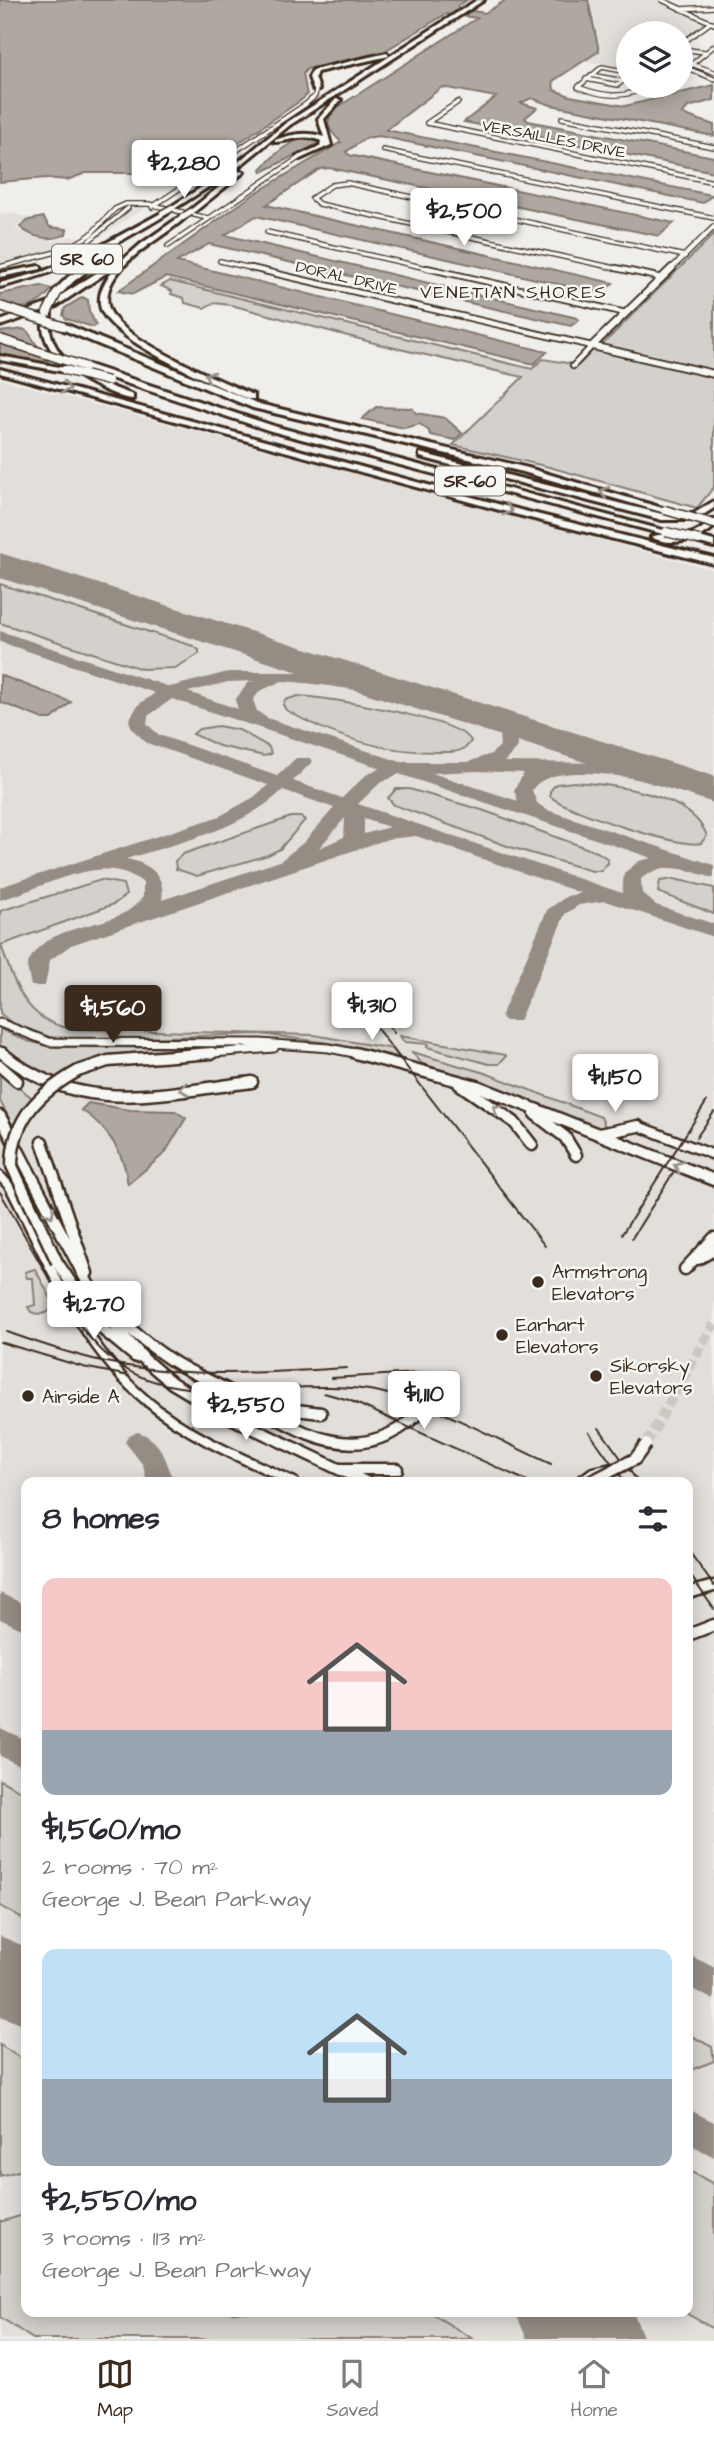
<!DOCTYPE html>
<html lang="en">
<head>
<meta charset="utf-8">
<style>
  body { margin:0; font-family:"Architects Daughter",sans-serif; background:#f7f7f7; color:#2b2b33; height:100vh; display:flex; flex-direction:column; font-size:26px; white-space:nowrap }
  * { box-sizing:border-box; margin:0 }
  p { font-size:23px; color:#7c7c81 }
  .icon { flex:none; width:38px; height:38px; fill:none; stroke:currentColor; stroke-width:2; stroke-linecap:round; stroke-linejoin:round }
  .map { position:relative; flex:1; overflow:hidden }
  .details { position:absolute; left:21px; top:1477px; width:672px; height:840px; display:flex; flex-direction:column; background:#fff; border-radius:14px; box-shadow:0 4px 18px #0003 }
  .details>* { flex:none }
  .fabs { position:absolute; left:616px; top:21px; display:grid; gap:14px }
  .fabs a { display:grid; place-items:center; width:77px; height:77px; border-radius:50%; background:#fff; box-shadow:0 4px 18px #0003; font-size:35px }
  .price { position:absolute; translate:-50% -60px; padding:0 16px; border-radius:7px; background:#fff; color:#222; font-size:23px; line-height:46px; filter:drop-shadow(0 2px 4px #0008) }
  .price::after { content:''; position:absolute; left:50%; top:42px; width:21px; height:16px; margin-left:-10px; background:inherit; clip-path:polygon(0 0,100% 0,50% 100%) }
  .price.on { background:#3b2a1e; color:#fff }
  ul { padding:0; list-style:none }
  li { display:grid; align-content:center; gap:14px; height:371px; padding:0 21px }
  li span { display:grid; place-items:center; height:217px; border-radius:14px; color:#555 }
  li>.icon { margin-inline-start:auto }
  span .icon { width:126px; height:126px; fill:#fffc; stroke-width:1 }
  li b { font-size:30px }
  h2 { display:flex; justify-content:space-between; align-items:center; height:84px; padding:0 21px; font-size:30px }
  .menu { display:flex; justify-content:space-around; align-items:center; height:98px; border-top:2px solid #e1e1e2; background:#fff; font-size:19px; color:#7c7c81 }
  .menu a { display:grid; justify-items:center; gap:4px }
  .menu .on { color:#3b2a1e }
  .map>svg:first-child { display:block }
  .built { fill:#e2dfdb; fill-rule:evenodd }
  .green { fill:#d4d1cc; stroke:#887e75; stroke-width:2 }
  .water { fill:#afa8a1; stroke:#81766d; stroke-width:2 }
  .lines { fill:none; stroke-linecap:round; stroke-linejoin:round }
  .taxiway { fill:#958c84; fill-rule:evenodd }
  .runway { fill:#958c84; fill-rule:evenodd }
  .tertiary-tunnel { stroke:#cbc7c1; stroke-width:10; stroke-dasharray:10 4.5; stroke-linecap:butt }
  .minor-far3-casing { stroke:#3b2a1e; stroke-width:6 }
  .minor-far2-casing { stroke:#3b2a1e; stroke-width:8 }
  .minor-far1-casing { stroke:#3b2a1e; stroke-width:13 }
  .minor-casing { stroke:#3b2a1e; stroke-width:15 }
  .tertiary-far3-casing { stroke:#3b2a1e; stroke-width:7 }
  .tertiary-far2-casing { stroke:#3b2a1e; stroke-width:10 }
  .tertiary-far1-casing { stroke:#3b2a1e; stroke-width:11 }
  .tertiary-casing { stroke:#3b2a1e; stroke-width:15 }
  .trunk-casing { stroke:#3b2a1e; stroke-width:6 }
  .motorway-casing { stroke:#3b2a1e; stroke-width:6 }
  .minor-far3 { stroke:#f6f6f2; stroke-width:3.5 }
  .minor-far2 { stroke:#f6f6f2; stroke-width:4.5 }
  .minor-far1 { stroke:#f6f6f2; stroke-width:8 }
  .minor { stroke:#f6f6f2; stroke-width:10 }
  .tertiary-far3 { stroke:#f6f6f2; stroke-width:4.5 }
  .tertiary-far2 { stroke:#f6f6f2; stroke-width:6 }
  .tertiary-far1 { stroke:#f6f6f2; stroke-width:7 }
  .tertiary { stroke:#f6f6f2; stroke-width:10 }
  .trunk { fill:#f6f6f2; fill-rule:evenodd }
  .motorway { fill:#f6f6f2; fill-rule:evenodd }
  .tram { stroke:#3b2a1e; stroke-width:2 }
  .tertiary-bridge-casing { stroke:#3b2a1e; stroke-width:15; stroke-linecap:butt }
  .motorway-bridge-far1-casing { stroke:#3b2a1e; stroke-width:9; stroke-linecap:butt }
  .motorway-bridge-casing { stroke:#3b2a1e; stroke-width:11; stroke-linecap:butt }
  .tertiary-bridge { stroke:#f6f6f2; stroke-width:10 }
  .motorway-bridge-far1 { stroke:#f6f6f2; stroke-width:6 }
  .motorway-bridge { stroke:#f6f6f2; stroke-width:8 }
  .oneway { stroke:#989088 }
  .poi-dot { fill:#3b2a1e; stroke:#f6f6f2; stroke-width:2.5 }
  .labels { text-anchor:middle; stroke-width:5; stroke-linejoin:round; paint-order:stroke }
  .far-street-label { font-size:16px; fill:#3b2a1e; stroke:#f6f6f2 }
  .shield { fill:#f6f6f2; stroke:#73675e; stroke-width:2 }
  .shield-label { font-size:18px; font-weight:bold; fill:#3b2a1e }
  .far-neighbourhood-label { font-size:18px; letter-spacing:2px; fill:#3b2a1e; stroke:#f6f6f2 }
  .poi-label { font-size:19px; fill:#3b2a1e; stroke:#f6f6f2; text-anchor:start }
</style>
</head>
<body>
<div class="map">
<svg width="714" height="2339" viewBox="0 0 714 2339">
  <rect width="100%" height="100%" fill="#efeeea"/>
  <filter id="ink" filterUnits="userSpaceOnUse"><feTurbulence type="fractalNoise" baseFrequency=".0143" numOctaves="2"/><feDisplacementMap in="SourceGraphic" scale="14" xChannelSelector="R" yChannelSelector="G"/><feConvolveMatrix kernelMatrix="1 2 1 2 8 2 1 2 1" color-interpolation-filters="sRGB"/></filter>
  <g filter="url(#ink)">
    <path class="built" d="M588,0H659L706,22L681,40V33H628V68L585,61L600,49Z
      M134,207H146L77,252L0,268V215L11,213L30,218L15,228L32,237L55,241L72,236L95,240L122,212Z
      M0,379L714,570V2339H0ZM26,1482H688V2312H26Z"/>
    <path class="green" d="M714,234V370L602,345Z
      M170,281L532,369L543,359L579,365L594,349L714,378V487L697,508L549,467L453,445L523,377L382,345L231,305L213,303L204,308L185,303L184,298L171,294L172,291L161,286Z
      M0,584L193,646L199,650V654L175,668L142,669L0,623Z
      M298,696C326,697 461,719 471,741C464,754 450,752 437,752C383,752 334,738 286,710L283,705L285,700Z
      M218,726L239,730L269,747L271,754L264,756L219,746L193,734L199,729Z
      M574,782C613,785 691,793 707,836L701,843C682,849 563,810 550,796V791L556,784Z
      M396,789H409L482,810L597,852L608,859V863L601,871H592L510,847L394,805L388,798Z
      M291,817H301L305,820L280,849L268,855L197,876L176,869L175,861L183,854Z
      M674,879L714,888V914L658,892L660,881Z
      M101,880L123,884L126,895L114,904L1,945C15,985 26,1023 74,1029L314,1035L393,1049L399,1057L330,1043L260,1034L72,1040C46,1038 19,1033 0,1013V911Z
      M0,1029L27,1041L54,1047L236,1048L127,1057L51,1083L0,1046Z
      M400,1036L506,1055V1056L499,1064H489L427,1047L428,1044L404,1042Z
      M412,1052L485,1073L601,1117L605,1126L596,1129L421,1063Z
      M0,1071L32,1098L13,1126L0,1101Z
      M35,1269L54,1304C50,1314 41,1316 31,1312L28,1307L35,1305L33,1278H27L25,1272Z
      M0,1780L26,1794V1921L0,1906Z
      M688,2034L712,2047L714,2061L688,2071Z
      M0,2045L26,2062V2169L0,2176Z
      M688,2170L714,2184V2329L684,2312H688Z
      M26,2214V2312H429L473,2339H33L0,2317V2222Z"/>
    <path class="water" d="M0,0H467L457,6L459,9L485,13L506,0H588L599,51L553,81L554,90L570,96L625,106L714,85V100L688,107L682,114L714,125V136L551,105L531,98L521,103L537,108L525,118L528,121L714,157V172L464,122L496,97L442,87L386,130L712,195L703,203L379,136L366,138L346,152L349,155L674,223L659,236L330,168L320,169L266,205L613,283L602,294L256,216L225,235L577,318L579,320L571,326L209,244L177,262L547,352L534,364L166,277L133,294L118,291L254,194L341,142C330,131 322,124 335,109L477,18L446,14L378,55L307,69L303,74L307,95L300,101L206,165L182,162L155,173H86L67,180L46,178L0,182Z
      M310,137L319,139L317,144L262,172L261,169C275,154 289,140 310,137Z
      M43,217L50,227L67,229L66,234C52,242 32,238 20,227L29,220Z
      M41,286L52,289C37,309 22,311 0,304V294Z
      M83,297L88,300L89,311L96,325L93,327L66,319L63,315L65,308Z
      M23,329L28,332L53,369L46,371L0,361V332Z
      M376,407L412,408L416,413L445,418L462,433L455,440L430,435L429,431L420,424L404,428L362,419Z
      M0,675L71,702L52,719H43L0,702Z
      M88,1103L130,1110L175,1111L186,1118L165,1153L128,1184C126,1177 126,1169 123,1162C116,1142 100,1121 81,1110Z"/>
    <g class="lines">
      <path class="taxiway" d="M0,631L170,687L228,672H306L385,685L503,720L517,733L518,747L504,762L612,763L714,785V797C676,788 556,752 532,790L537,803L547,810L714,865V878C687,871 665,859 641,879L642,893L656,905L714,924V937L605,901L579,905L565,914L519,1021H505L501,1016L547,910L567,896L581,893L416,836L388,839L71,945L50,960L45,986H31L27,967C41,925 94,930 126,912C132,909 138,902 143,897V883C103,849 44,889 0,900V887L220,816L254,797L268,785L147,743L132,729L129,720L138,705L155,693L0,642ZM254,681L248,683L235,700L238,709L188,692L228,682ZM282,681C329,684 465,704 499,734L500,746L491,754L468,762H401L267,718L257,711L253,700L260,691ZM172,699L380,768L366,775L342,798L293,781L312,762L310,758H296L277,776L159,735L147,724L148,716ZM477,771L524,773L514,790L518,801L432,773ZM399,774L652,858L639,861L624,873L622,893L358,804L380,783ZM283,790L334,808L303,843L280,861L162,900C166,875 149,863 126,859C180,842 241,830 283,790ZM345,818L344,837L319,848ZM364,819L389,827L364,834Z
        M138,1432C160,1439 168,1461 173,1482H147L143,1465L125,1442L129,1435Z
        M0,1593L26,1605V1631L0,1619Z
        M0,1728L26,1740V1768L0,1756Z
        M688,1955L714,1967V2000L688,1987Z
        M688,2109L714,2122V2157L688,2143Z"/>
      <path class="runway" d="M0,553L714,776V803L0,578Z
        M0,1936L26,1947V2026L0,2016Z
        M515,2312H633L644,2339H527Z"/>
      <path class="tertiary-tunnel" d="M646,1444L714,1324"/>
      <g class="minor-far3-casing">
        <path id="minor-far3" d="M662,0L714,24
          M680,9L714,7
          M681,44L711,22
          M714,46L687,68L714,79
          M681,49L705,52
          M691,64L714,72
          M628,72L602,67L578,87C601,96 625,100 647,86
          M586,79L618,85L623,81L591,75
          M458,102L427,123L714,182
          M562,118L714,147
          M383,150L714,218
          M152,207L306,104L315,96L316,89
          M267,232L435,270
          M84,245L128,208
          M168,246L300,157
          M220,261L259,270
          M0,267L67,249L90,235L115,209L126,204H149L207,218
          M624,270L319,204L312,198L332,185L347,183L685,256"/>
      </g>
      <g class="minor-far2-casing">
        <path id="minor-far2" d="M251,268L592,346L573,366
          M427,268L626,313
          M616,268L662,278"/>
      </g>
      <g class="minor-far1-casing">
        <path id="minor-far1" d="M638,1126L714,1155
          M0,1176L10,1187C49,1262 81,1347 148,1402C191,1438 244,1459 294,1482"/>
      </g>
      <g class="minor-casing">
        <path id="minor" d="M688,1635L714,1625"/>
      </g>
      <g class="tertiary-far3-casing">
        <path id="tertiary-far3" d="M670,270L714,227"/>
      </g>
      <g class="tertiary-far2-casing">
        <path id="tertiary-far2" d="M592,346L672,268
          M592,346L714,374"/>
      </g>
      <g class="tertiary-far1-casing">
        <path id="tertiary-far1" d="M0,1023L49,1042L260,1043L329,1048L364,1055
          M0,1051L4,1055
          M190,1055L274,1048"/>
      </g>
      <g class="tertiary-casing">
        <path id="tertiary" d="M2,1053C79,1117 161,1093 252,1082
          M355,1053L477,1086L714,1180
          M0,1066L17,1081
          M78,1071L108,1061L212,1053
          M459,1084L514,1122L532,1145
          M535,1114L565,1137L576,1155
          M0,1116L104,1314L145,1360L172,1383L229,1417L366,1482
          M599,1134L638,1126
          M42,1142L87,1273
          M698,1259L714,1250
          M57,1262L101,1328L136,1357
          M685,1269L714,1238
          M103,1305C123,1323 143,1341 165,1356C184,1370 205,1378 226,1389C267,1411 319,1452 369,1441C402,1434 420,1413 441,1389
          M245,1395L296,1410L321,1413
          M340,1469H397
          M581,1482L593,1473L612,1469
          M688,1593L714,1586"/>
      </g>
      <g class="trunk-casing">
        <path id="trunk" d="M477,0H484L290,125L232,172L227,171L286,123Z
          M387,53L389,56L317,72L315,77L319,89L316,91L313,89L309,77L313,70Z
          M336,99L341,100L324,119L331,145L300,159L297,157L298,156L320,146L321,141C304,133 291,141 275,142V140C292,134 307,131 324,137L318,119Z"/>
      </g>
      <g class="motorway-casing">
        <path id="motorway" d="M230,169L232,170V172L174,209L169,208Z
          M239,171L244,172L193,213H189V211Z
          M165,211L168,213L167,214C114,247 61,273 0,287V283L42,272L84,255Z
          M181,216L186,217C163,238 130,252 113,280C106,292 105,305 113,316C129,342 223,382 254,395V399H248C215,384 113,342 101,309C96,292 107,277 118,265L55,307L0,326V321L49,303L120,258H125L141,244Z
          M93,261L99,262L74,281L60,295H54V291L68,277Z
          M39,266L41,267V269L0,277V273Z
          M44,311L51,313C51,318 50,324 50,330C56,367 102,384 133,395V399C124,399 115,394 107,391C75,377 35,351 44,311Z
          M59,324H65L259,404L528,468L669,510L665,513L523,472L253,408L59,328Z
          M0,356L65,368L69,370L65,372L0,360Z
          M83,365H89L277,427L670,532L663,534L271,431L83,369Z
          M0,369L520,510L714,558V564L514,514L0,373Z
          M420,453L662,514H693L714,501V508L695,520H662L420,457Z
          M714,519V527C699,541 669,547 651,537C661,532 677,537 690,534C700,532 706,524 714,519Z
          M699,537L714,541V547L696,542L695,540Z"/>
      </g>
      <use href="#minor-far3" class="minor-far3"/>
      <use href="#minor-far2" class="minor-far2"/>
      <use href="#minor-far1" class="minor-far1"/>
      <use href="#minor" class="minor"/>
      <use href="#tertiary-far3" class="tertiary-far3"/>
      <use href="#tertiary-far2" class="tertiary-far2"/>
      <use href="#tertiary-far1" class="tertiary-far1"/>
      <use href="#tertiary" class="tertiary"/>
      <use href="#trunk" class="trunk"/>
      <use href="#motorway" class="motorway"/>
      <path class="tram" d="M379,1013L394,1033
        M368,1017L545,1246
        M696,1138L714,1112
        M0,1192C32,1245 67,1325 115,1362C183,1414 300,1374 380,1392C440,1406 495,1439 551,1464
        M622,1234L707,1101
        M632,1238L673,1173
        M7,1332C44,1345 82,1358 121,1365C196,1378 272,1372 347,1368
        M0,1342L83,1367L129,1376
        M331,1378L453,1371
        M324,1393L349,1400L529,1482
        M599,1428L638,1482
        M589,1432L625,1482
        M688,1550L714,1586
        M688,1572L714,1609"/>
      <g class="tertiary-bridge-casing">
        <path id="tertiary-bridge" d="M57,1262L12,1166C12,1119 39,1093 78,1071
          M590,1482L635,1459L646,1444"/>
      </g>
      <g class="motorway-bridge-far1-casing">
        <path id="motorway-bridge-far1" d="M163,213L172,208
          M183,217L191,212"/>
      </g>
      <g class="motorway-bridge-casing">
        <path id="motorway-bridge" d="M0,306L62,326
          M47,313L57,293
          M0,339L86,367
          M65,370L108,381
          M665,510L714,524
          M666,532L699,540"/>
      </g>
      <use href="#tertiary-bridge" class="tertiary-bridge"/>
      <use href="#motorway-bridge-far1" class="motorway-bridge-far1"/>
      <use href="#motorway-bridge" class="motorway-bridge"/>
    </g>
    <defs><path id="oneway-chevron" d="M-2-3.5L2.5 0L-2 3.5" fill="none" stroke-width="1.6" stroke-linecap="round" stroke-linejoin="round" transform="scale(1.75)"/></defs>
    <g class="oneway">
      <use href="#oneway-chevron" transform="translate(209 376) rotate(-152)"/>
      <use href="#oneway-chevron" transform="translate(66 388) rotate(14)"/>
      <use href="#oneway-chevron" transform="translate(604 492) rotate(-164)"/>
      <use href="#oneway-chevron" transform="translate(508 510) rotate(16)"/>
      <use href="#oneway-chevron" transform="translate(184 1089) rotate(174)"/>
      <use href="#oneway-chevron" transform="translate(497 1109) rotate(-147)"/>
      <use href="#oneway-chevron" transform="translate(678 1166) rotate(-158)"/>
      <use href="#oneway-chevron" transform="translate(50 1213) rotate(62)"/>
    </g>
  </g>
  <g class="poi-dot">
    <circle cx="538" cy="1282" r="7"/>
    <circle cx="502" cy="1335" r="7"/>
    <circle cx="596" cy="1376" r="7"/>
    <circle cx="28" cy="1396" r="7"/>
  </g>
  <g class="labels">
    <g class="far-street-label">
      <text transform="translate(554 138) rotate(11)" y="6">VERSAILLES DRIVE</text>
      <text transform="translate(347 277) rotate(13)" y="6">DORAL DRIVE</text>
    </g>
    <g class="shield">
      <rect x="52" y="244.5" width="70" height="29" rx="5"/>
      <rect x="435" y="466.5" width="70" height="29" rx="5"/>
    </g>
    <g class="shield-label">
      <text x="87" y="265">SR 60</text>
      <text x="470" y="487">SR-60</text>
    </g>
    <g class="far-neighbourhood-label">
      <text x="514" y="298">VENETIAN SHORES</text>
    </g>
    <g class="poi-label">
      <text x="552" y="1278">Armstrong<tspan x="552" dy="22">Elevators</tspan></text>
      <text x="516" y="1331">Earhart<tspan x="516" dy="22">Elevators</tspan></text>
      <text x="610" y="1372">Sikorsky<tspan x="610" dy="22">Elevators</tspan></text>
      <text x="42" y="1403">Airside A</text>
    </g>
  </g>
</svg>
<div class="fabs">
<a><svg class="icon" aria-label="layers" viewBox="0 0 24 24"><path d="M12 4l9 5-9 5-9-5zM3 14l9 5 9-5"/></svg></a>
</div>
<b class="price" style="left:184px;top:200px">$2,280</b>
<b class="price" style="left:464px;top:248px">$2,500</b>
<b class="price" style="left:372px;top:1042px">$1,310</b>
<b class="price on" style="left:113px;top:1045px">$1,560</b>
<b class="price" style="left:615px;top:1114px">$1,150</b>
<b class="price" style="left:94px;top:1341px">$1,270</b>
<b class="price" style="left:424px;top:1431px">$1,110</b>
<b class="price" style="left:246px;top:1442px">$2,550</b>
<section class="details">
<h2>8 homes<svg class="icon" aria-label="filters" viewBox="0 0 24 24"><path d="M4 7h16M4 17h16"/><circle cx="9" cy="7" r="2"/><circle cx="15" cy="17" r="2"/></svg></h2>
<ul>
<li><span style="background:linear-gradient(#f6c9c9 70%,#9aa5b1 0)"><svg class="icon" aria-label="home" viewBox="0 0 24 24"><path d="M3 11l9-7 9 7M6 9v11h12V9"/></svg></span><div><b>$1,560/mo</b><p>2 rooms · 70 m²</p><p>George J. Bean Parkway</p></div></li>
<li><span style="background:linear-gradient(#bfe0f5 60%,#9aa5b1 0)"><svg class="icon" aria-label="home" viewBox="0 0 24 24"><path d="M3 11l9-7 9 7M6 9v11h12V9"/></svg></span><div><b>$2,550/mo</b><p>3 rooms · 113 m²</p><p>George J. Bean Parkway</p></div></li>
</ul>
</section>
</div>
<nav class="menu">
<a class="on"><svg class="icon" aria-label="map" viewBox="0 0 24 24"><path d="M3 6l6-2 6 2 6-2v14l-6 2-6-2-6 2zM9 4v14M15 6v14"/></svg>Map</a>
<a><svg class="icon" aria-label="saved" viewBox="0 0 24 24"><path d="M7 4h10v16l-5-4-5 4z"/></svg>Saved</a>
<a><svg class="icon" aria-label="home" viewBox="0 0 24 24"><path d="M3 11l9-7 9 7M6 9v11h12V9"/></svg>Home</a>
</nav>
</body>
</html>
